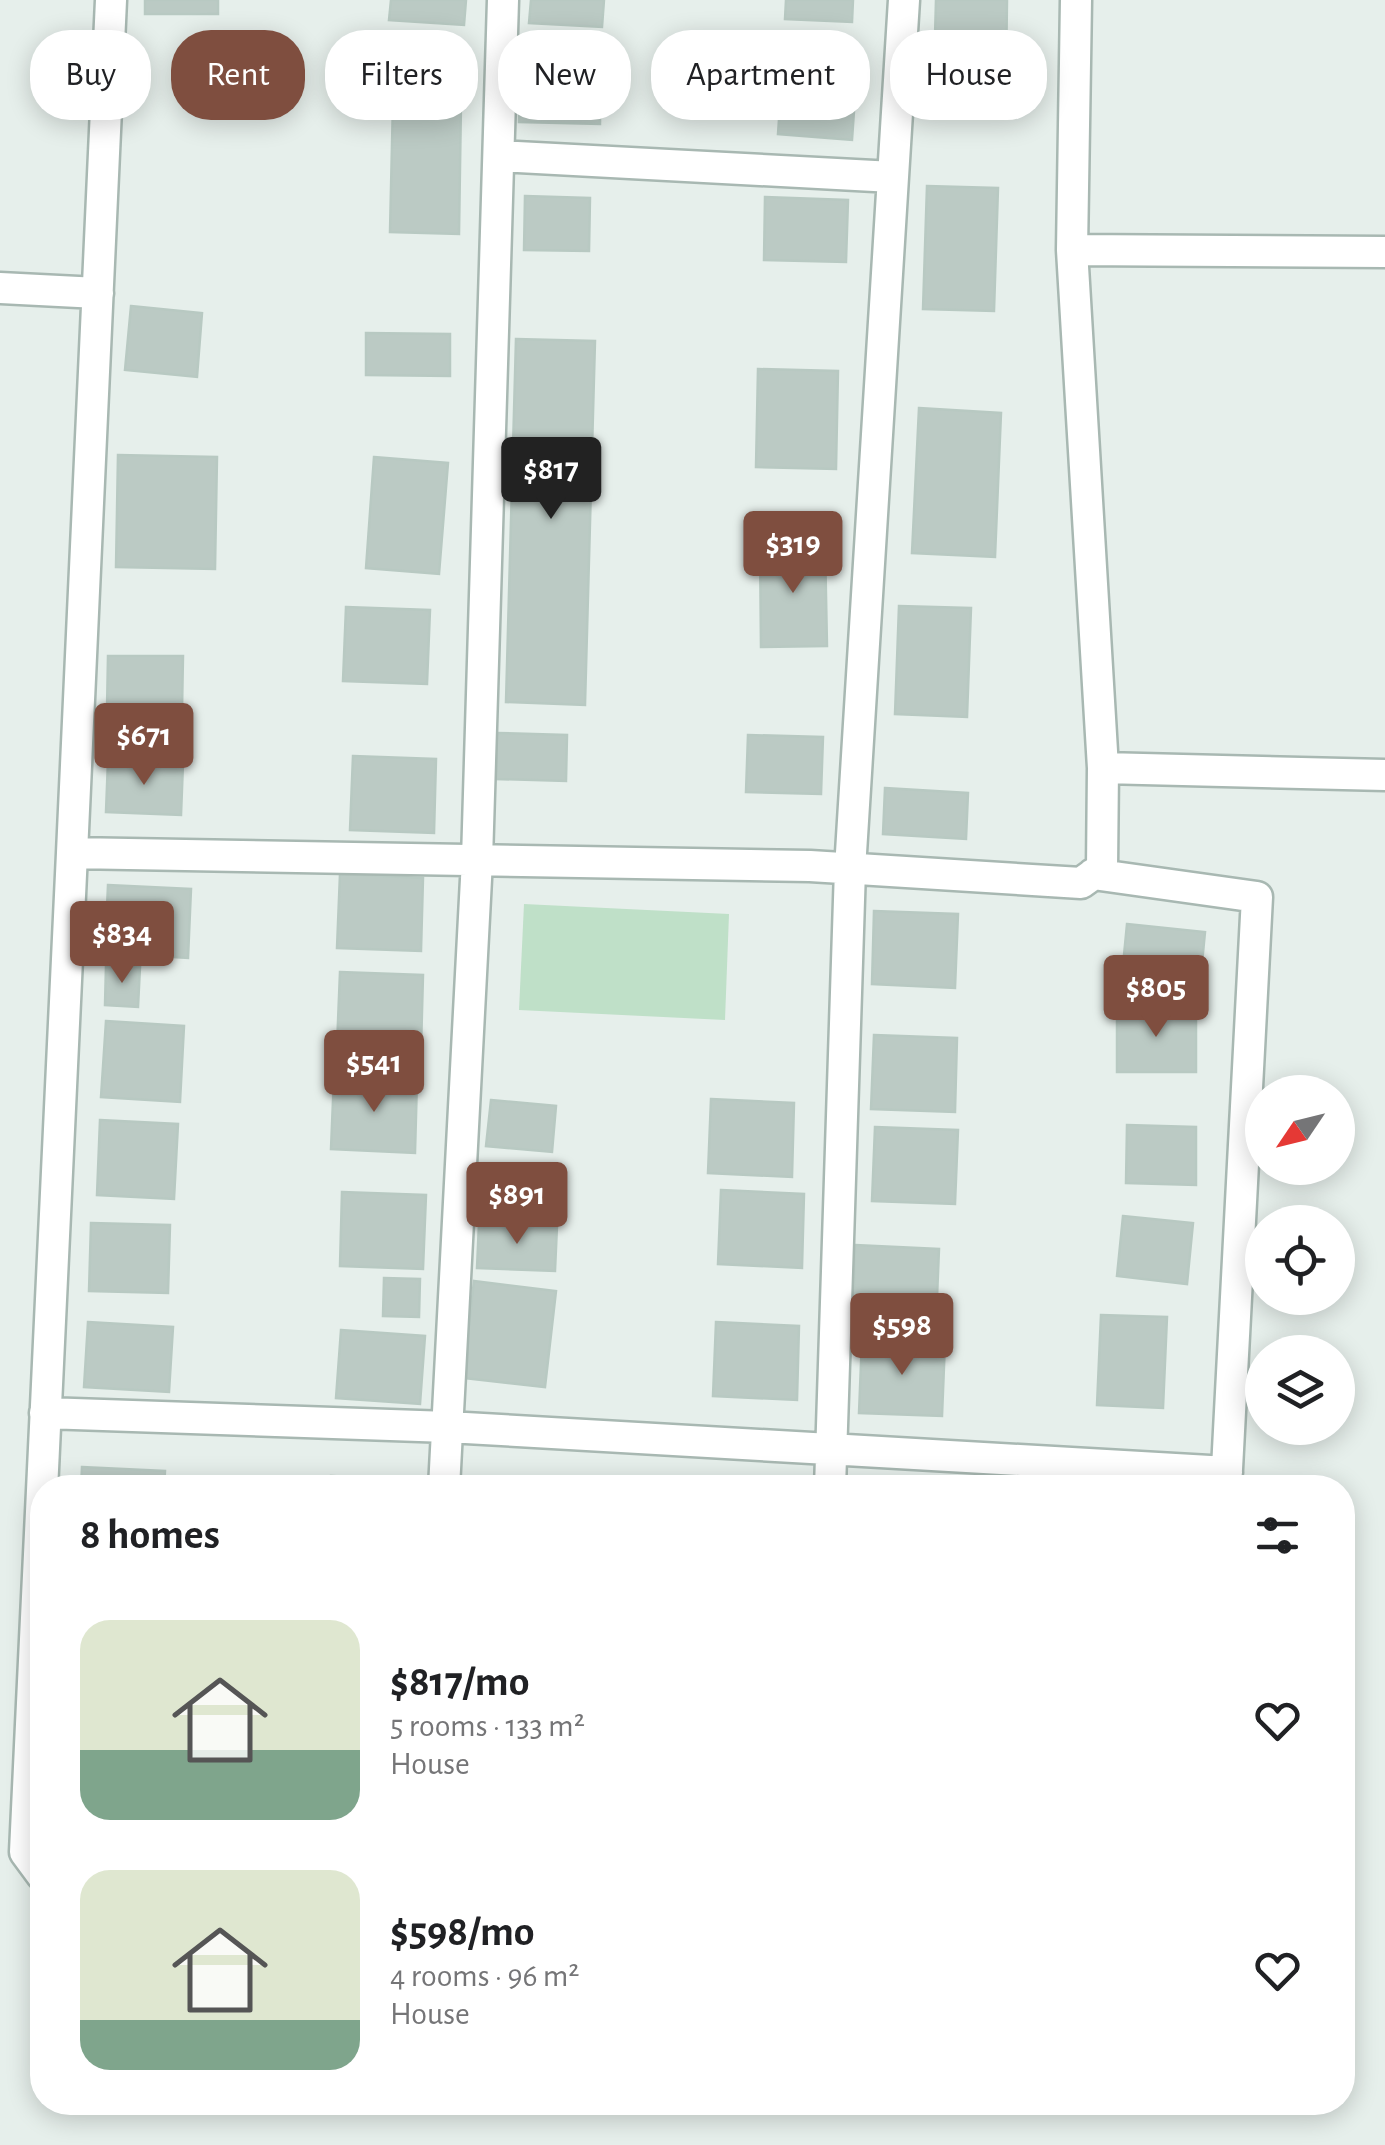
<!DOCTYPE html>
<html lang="en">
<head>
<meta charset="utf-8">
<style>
  body { margin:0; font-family:"Alegreya Sans",sans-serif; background:#f2f2f2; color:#202124; height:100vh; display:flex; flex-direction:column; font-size:38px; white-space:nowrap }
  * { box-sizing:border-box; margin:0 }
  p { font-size:32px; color:#757577 }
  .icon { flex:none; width:55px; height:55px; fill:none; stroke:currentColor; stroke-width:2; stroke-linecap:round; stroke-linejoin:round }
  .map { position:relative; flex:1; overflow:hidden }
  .panel { position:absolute; left:30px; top:1475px; width:1325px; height:640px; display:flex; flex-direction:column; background:#fff; border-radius:40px; box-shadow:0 5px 25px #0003 }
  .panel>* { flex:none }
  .banner { position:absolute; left:30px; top:30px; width:1325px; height:90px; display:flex; gap:20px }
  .needle { width:65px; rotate:235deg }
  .tools { position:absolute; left:1245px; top:1075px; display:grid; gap:20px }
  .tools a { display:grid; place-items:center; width:110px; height:110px; border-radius:50%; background:#fff; box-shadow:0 5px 25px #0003; font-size:50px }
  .price { position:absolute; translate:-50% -85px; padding:0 22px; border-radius:10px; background:#7f4e3f; color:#fff; font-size:32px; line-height:65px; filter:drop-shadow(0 2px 5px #0008) }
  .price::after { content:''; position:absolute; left:50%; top:60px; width:30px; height:22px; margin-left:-15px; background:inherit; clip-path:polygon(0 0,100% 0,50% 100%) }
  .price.active { background:#222; color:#fff }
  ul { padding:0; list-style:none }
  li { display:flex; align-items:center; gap:30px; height:250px; padding:0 50px }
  li span { display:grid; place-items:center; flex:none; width:280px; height:200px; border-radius:30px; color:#555 }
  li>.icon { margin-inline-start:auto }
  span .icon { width:120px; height:120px; fill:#fffc; stroke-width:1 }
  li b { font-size:42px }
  h2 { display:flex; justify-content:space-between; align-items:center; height:120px; padding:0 50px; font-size:42px }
  .chip { padding:0 35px; border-radius:40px; background:#fff; box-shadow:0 5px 25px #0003; font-size:35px; line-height:90px }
  .chip.active { background:#7f4e3f; color:#fff }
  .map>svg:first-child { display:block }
  .green { fill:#bfe0c8 }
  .building { fill:#bbcac4; stroke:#b8c9c2; stroke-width:2.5 }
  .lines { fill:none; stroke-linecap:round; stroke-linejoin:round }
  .minor-casing { stroke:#a8b8b2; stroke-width:35 }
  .minor { stroke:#fff; stroke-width:30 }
</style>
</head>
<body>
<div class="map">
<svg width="1385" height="2145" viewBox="0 0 1385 2145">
  <rect width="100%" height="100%" fill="#e6efeb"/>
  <path class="green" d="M524,904L729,914L725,1020L519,1010Z"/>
  <path class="building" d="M145,0H218V14H145Z
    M391,0H466L464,25L389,20Z
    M531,0H604L602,27L529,23Z
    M786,0H853L852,22L785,19Z
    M936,0H1007L1006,75L934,73Z
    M520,54L601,56L600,124L519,122Z
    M783,62L857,68L852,140L778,134Z
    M393,101L461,103L459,234L390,232Z
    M927,186L998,188L994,311L923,309Z
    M525,196L590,198L589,251L524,250Z
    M765,197L848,200L846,262L764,260Z
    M131,306L202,313L197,377L125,370Z
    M366,333L450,334V376L366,375Z
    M516,339L595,341L585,705L506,702Z
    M758,369L838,371L836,469L756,467Z
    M919,408L1001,413L995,557L912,553Z
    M118,455L217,457L215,569L116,567Z
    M374,457L448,463L439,574L366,568Z
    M825,544L827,646L761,647L760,545Z
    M899,606L971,608L967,717L895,714Z
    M346,607L430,610L427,684L343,681Z
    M108,656H183L182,710L107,709Z
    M497,733L567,735L566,781L496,779Z
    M748,735L823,737L821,794L746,792Z
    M353,756L436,759L434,833L350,830Z
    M108,760L183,763L181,815L106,812Z
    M885,788L968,793L966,839L883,834Z
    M340,874L423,878L421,951L337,948Z
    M108,885L191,889L188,958L105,953Z
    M874,911L958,914L955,988L872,984Z
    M1127,924L1205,932L1200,984L1122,976Z
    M106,965L140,967L138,1007L105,1005Z
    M340,972L423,975L421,1049L337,1046Z
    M1117,1007H1196V1072H1117Z
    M106,1021L184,1026L180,1102L101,1097Z
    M874,1035L957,1038L955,1112L871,1109Z
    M334,1076L417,1080L415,1153L331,1149Z
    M711,1099L794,1103L792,1177L708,1173Z
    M491,1100L556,1106L552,1152L486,1146Z
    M100,1120L178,1124L174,1199L97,1195Z
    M1127,1125L1196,1127V1185L1126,1183Z
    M875,1127L958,1130L955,1204L872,1201Z
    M721,1190L804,1194L802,1268L718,1264Z
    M342,1192L426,1195L423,1269L340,1266Z
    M1123,1216L1193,1223L1187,1284L1117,1276Z
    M91,1223L170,1225L168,1293L89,1291Z
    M479,1223L557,1226L555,1271L477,1268Z
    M855,1245L939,1249L936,1322L853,1319Z
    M384,1278L420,1279L419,1317L383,1316Z
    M474,1281L556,1291L545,1387L463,1378Z
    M1101,1315L1167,1317L1163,1408L1097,1405Z
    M88,1322L173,1327L169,1392L84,1387Z
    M716,1322L799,1326L797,1400L713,1396Z
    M341,1330L425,1336L420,1404L336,1398Z
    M862,1339L945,1342L942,1416L859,1413Z
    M82,1467L165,1471L164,1488H81Z
    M331,1476L415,1480L414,1488H330Z
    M712,1481L796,1485V1488H712Z"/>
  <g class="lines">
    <g class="minor-casing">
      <path id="minor" d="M499,156L893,177
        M1072,250L1385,252
        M0,288L98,293
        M1103,768L1385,775
        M72,853L111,0
        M1093,874L1257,897L1226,1488
        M45,1413L448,1427L1227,1472
        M444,1488L477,860L503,0
        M830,1488L850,869L904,0
        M42,1875L25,1852L72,853L810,866L1081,883L1102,868L1103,768L1072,250L1076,0"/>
    </g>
    <use href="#minor" class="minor"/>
  </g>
</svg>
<div class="tools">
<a><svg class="needle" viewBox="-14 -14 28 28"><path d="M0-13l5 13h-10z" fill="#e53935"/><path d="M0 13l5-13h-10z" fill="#757577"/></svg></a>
<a><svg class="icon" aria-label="locate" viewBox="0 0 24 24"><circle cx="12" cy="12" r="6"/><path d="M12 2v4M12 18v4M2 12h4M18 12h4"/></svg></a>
<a><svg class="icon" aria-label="layers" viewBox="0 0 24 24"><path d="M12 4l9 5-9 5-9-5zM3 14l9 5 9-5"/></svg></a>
</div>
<b class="price active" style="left:551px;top:522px">$817</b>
<b class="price" style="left:793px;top:596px">$319</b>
<b class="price" style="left:144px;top:788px">$671</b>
<b class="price" style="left:122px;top:986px">$834</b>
<b class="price" style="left:1156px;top:1040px">$805</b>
<b class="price" style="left:374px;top:1115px">$541</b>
<b class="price" style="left:517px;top:1247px">$891</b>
<b class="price" style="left:902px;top:1378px">$598</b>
<div class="banner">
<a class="chip">Buy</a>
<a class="chip active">Rent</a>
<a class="chip">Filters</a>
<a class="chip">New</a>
<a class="chip">Apartment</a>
<a class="chip">House</a>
</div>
<section class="panel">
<h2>8 homes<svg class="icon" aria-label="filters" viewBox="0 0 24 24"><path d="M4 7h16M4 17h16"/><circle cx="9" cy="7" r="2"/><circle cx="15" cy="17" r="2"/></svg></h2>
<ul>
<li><span style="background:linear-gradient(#dfe7d0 65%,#7fa58c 0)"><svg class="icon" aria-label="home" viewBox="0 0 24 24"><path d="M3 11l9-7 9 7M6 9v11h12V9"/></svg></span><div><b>$817/mo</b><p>5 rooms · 133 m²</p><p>House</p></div><svg class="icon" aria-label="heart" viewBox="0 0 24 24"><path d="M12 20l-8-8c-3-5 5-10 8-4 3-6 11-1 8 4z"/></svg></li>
<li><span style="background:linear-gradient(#dfe7d0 75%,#7fa58c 0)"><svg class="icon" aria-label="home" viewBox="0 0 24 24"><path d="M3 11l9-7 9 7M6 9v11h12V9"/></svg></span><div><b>$598/mo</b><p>4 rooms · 96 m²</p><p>House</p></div><svg class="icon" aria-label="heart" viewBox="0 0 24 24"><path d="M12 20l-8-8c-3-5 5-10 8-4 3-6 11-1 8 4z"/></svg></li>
</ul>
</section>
</div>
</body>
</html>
